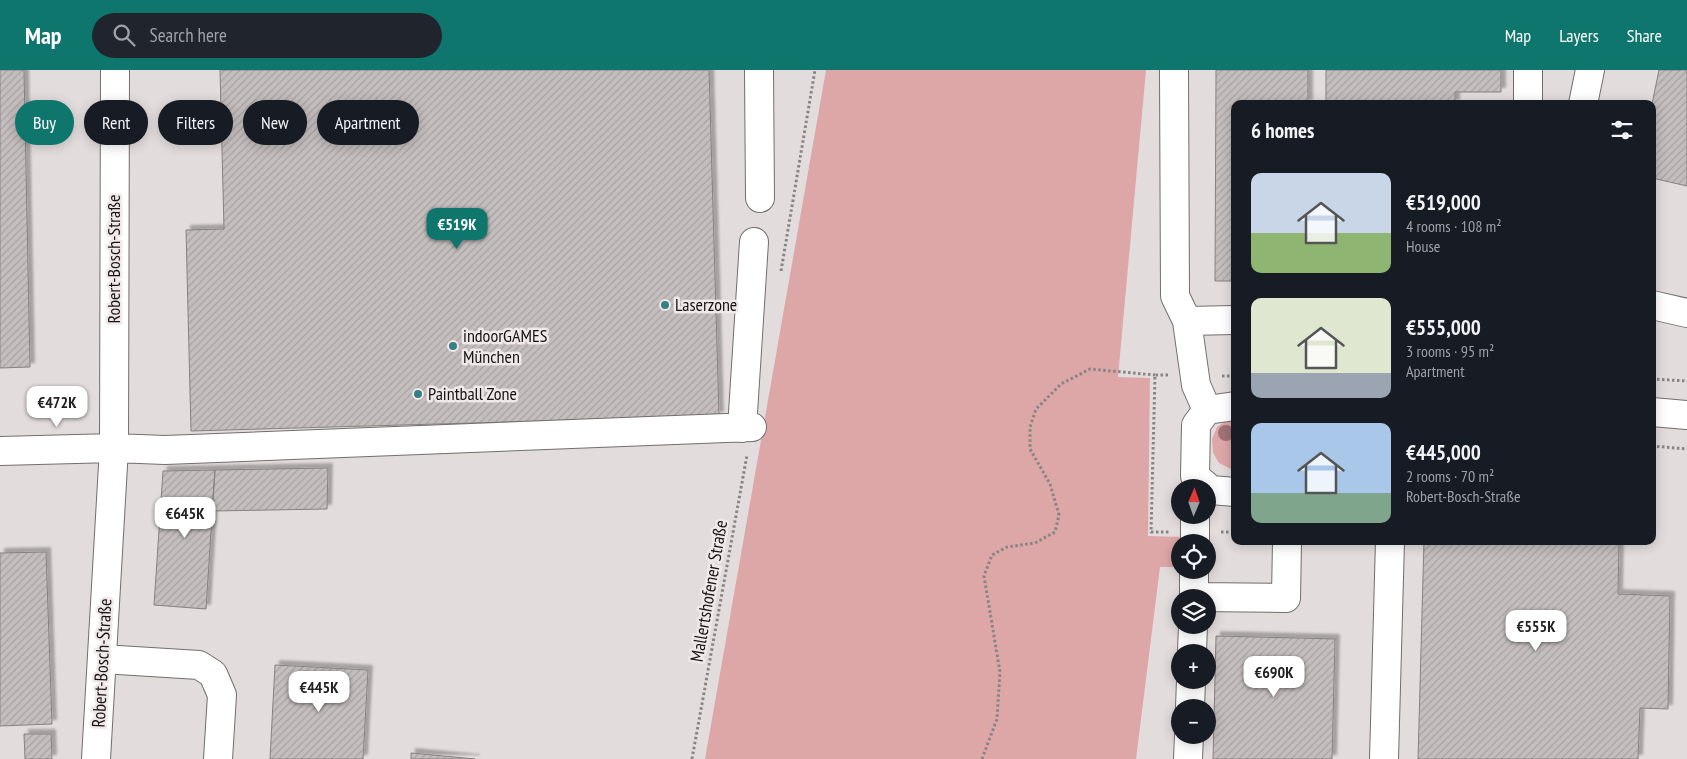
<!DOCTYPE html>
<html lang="en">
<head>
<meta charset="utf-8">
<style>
  body { margin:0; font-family:"PT Sans Narrow",sans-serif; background:#20242c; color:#f1f3f6; height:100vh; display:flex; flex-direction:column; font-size:19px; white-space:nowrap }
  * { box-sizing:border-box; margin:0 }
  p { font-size:16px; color:#9ea1a6 }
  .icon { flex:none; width:28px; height:28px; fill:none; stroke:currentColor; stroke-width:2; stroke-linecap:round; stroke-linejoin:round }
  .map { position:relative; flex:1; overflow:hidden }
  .panel { position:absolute; left:1231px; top:30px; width:425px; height:445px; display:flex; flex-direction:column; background:#171b24; border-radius:10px; box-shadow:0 2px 12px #0003 }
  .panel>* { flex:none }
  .banner { position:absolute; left:15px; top:30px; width:475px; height:45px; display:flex; gap:10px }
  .needle { width:32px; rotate:2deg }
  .tools { position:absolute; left:1171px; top:409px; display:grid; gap:10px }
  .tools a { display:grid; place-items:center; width:45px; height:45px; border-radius:50%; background:#171b24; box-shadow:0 2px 12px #0003; font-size:25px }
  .price { position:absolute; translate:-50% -42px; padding:0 11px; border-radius:10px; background:#fff; color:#222; font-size:16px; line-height:32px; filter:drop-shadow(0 1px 2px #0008) }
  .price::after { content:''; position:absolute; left:50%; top:30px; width:15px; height:11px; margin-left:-8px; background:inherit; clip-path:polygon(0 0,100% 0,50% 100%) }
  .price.selected { background:#0f766e; color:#fff }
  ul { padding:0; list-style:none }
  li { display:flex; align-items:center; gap:15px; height:125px; padding:0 20px }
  li span { display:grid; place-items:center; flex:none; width:140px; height:100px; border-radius:10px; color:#555 }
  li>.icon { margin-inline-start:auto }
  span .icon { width:60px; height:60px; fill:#fffc; stroke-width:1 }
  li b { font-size:21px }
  h2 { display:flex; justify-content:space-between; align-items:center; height:60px; padding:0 20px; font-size:21px }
  .tag { padding:0 18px; border-radius:22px; background:#171b24; box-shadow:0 2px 12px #0003; font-size:18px; line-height:45px }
  .tag.selected { background:#0f766e; color:#fff }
  header { display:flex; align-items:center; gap:30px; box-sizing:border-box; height:70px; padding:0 25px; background:#0f766e; color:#fff }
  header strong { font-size:24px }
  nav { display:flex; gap:28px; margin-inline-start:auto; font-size:18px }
  .search { width:350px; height:45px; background:#20242c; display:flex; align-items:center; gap:12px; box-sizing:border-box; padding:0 18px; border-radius:28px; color:#9ea1a6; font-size:19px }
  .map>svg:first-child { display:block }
  .grass { fill:#dda7a8 }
  .building { fill:url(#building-hatch); stroke:#878181; filter:url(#shadow) }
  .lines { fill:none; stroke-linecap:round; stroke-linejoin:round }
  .minor-casing { stroke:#746d6d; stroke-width:30 }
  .path { stroke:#898484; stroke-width:3; stroke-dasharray:2.5 2.5; stroke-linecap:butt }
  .minor { stroke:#fff; stroke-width:28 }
  .tree { fill:#a07278 }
  .poi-dot { fill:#378081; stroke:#f1e9e9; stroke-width:2 }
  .labels { text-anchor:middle; stroke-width:5; stroke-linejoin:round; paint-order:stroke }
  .street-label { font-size:18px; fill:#161414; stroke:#f1e9e9 }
  .poi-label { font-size:18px; fill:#161414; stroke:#f1e9e9; text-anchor:start }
</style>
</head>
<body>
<header>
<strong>Map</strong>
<div class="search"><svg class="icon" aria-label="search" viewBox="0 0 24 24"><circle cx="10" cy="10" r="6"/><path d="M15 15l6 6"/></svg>Search here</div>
<nav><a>Map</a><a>Layers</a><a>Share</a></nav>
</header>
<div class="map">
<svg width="1687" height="689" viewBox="0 0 1687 689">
  <defs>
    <pattern id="building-hatch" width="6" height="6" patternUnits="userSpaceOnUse" patternTransform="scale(1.25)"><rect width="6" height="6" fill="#c5bebe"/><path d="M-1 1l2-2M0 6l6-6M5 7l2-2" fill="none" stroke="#a8a2a2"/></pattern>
    <filter id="shadow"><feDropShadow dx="4.5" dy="-4.5" stdDeviation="1" flood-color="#0004"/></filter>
  </defs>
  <rect width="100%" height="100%" fill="#e3dcdc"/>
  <path class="grass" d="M826,0H1146L1118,307L1150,308L1148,466L1182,467V472H1180V497H1160L1136,689H705Z
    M1229,349H1235L1233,400L1219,393L1213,383L1212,369L1217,357Z"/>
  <path class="building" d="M0,0H24L30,297L0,298Z
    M220,0H709L719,346L191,361L186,160L224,159Z
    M1216,0H1308V34H1235V211H1215Z
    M1326,0H1501V22H1455V34H1326Z
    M1659,0H1687V116L1652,108V34Z
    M328,398L327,439L212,441L215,400Z
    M215,400L206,539L154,535L163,401Z
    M1424,471H1619L1618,524L1670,526L1668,639L1640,638L1638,689H1418Z
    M46,482L52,654L0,656V483Z
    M1216,566L1335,569L1332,689H1213Z
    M275,595L368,600L363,689H270Z
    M24,664H51L52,689H25Z
    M411,683L475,689H411Z"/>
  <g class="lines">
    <g class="minor-casing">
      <path id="minor" d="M759,0L760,128
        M1174,0L1175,226L1187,251L1196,315L1207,340
        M1528,34V0
        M1583,34L1590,0
        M1652,235L1687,243
        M1187,251L1235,250
        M1235,336L1207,340L1196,355L1195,406L1211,420L1235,422
        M1652,342L1687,345
        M742,358L754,172
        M0,381L114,378L165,380L752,357
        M1195,472V445
        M1194,527L1286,528L1287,471
        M1194,528V500
        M1192,582L1193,555
        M102,589L199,595L213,604L222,625L218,689
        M1190,638L1191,610
        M96,689L114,378L115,0
        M1188,689L1189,665
        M1384,689L1390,471"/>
    </g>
    <path class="path" d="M781,201L815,0
      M1168,305H1155L1151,462H1169
      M1222,306H1235
      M1652,309L1687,311
      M1652,376L1687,379
      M1221,462H1235
      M692,689L747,385
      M982,689L997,649L1000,602L984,506L992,485L1007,477L1035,473L1055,462L1059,445L1050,414L1030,379V357L1036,339L1061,314L1090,299L1155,305"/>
    <use href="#minor" class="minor"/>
  </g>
  <circle class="tree" cx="1226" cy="363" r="8"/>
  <g class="poi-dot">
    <circle cx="665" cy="235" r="5"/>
    <circle cx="453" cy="276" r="5"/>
    <circle cx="418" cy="324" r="5"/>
  </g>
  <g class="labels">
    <g class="street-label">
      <text transform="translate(114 189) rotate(-90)" y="6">Robert-Bosch-Straße</text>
      <text transform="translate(709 521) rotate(-80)" y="6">Mallertshofener Straße</text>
      <text transform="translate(102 593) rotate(-87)" y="6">Robert-Bosch-Straße</text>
    </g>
    <g class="poi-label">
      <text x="675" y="241">Laserzone</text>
      <text x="463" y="272">indoorGAMES<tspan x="463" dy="21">München</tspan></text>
      <text x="428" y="330">Paintball Zone</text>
    </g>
  </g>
</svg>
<div class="tools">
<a><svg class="needle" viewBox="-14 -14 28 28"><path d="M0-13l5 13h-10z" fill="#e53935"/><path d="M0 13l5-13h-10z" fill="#9ea1a6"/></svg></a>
<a><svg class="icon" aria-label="locate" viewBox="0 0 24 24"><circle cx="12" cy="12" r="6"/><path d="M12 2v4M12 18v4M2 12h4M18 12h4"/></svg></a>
<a><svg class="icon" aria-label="layers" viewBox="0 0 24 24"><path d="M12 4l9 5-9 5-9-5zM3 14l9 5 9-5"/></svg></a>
<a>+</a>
<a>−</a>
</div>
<b class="price selected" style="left:457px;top:180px">€519K</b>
<b class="price" style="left:57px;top:358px">€472K</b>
<b class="price" style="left:185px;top:469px">€645K</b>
<b class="price" style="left:1536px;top:582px">€555K</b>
<b class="price" style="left:1274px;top:628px">€690K</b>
<b class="price" style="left:319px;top:643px">€445K</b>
<div class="banner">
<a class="tag selected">Buy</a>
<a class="tag">Rent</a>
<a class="tag">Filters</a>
<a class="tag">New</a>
<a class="tag">Apartment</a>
</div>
<section class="panel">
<h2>6 homes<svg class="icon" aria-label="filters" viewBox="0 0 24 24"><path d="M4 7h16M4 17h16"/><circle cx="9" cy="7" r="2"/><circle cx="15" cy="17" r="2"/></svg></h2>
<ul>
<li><span style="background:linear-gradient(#c9d6e8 60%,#8fb573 0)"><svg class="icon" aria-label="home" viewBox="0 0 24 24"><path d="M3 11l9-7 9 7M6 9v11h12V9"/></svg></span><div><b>€519,000</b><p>4 rooms · 108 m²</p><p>House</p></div></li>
<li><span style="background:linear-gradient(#dfe7d0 75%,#9aa5b1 0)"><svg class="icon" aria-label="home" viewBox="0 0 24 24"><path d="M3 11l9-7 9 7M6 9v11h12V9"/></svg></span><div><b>€555,000</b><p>3 rooms · 95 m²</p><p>Apartment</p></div></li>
<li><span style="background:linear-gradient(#a9c7e8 70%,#7fa58c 0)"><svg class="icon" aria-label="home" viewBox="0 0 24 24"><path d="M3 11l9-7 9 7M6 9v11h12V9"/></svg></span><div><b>€445,000</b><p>2 rooms · 70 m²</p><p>Robert-Bosch-Straße</p></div></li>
</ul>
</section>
</div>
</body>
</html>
